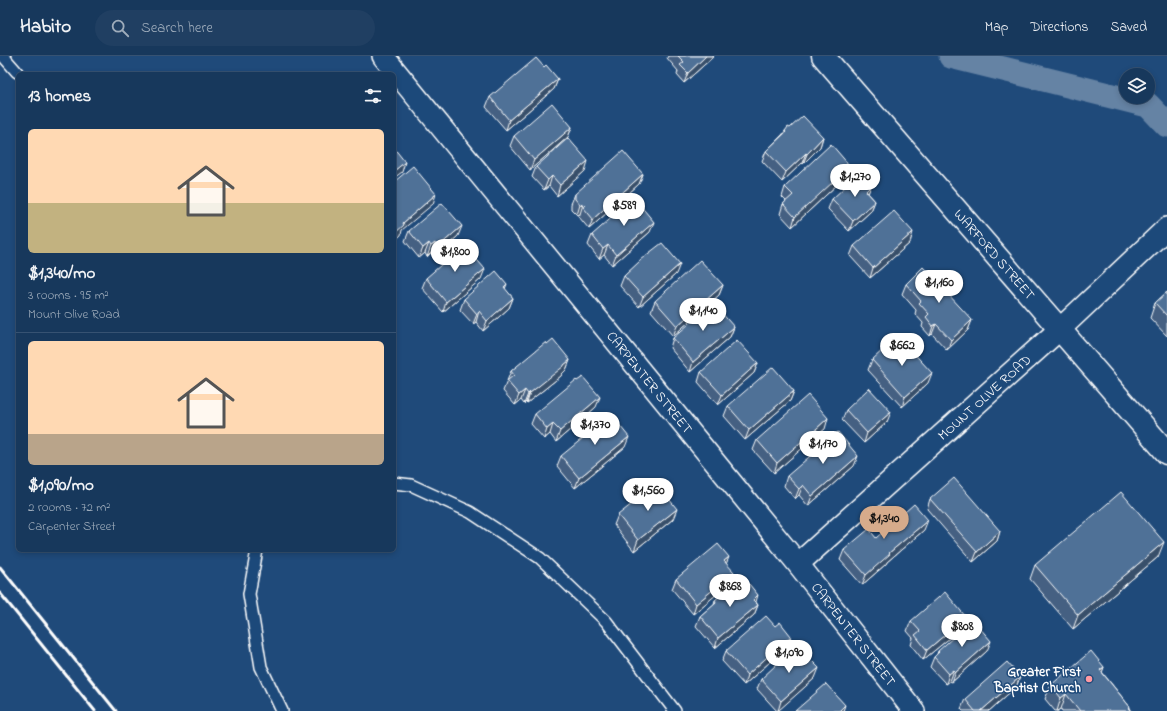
<!DOCTYPE html>
<html lang="en">
<head>
<meta charset="utf-8">
<style>
  body { margin:0; font-family:"Indie Flower",sans-serif; background:#203f62; color:#f1f3f6; height:100vh; display:flex; flex-direction:column; font-size:15px; white-space:nowrap }
  * { box-sizing:border-box; margin:0 }
  p { font-size:13px; color:#9eacbb }
  .icon { flex:none; width:22px; height:22px; fill:none; stroke:currentColor; stroke-width:2; stroke-linecap:round; stroke-linejoin:round }
  .map { position:relative; flex:1; overflow:hidden }
  .details { position:absolute; left:16px; top:16px; width:380px; height:480px; display:flex; flex-direction:column; background:#17385c; border-radius:6px; box-shadow:0 2px 6px #0003,0 0 0 1px #365272 }
  .details>* { flex:none }
  .buttons { position:absolute; left:1119px; top:12px; display:grid; gap:8px }
  .buttons a { display:grid; place-items:center; width:36px; height:36px; border-radius:50%; background:#17385c; box-shadow:0 2px 6px #0003,0 0 0 1px #365272; font-size:20px }
  .price { position:absolute; translate:-50% -34px; padding:0 9px; border-radius:14px; background:#fff; color:#222; font-size:13px; line-height:26px; filter:drop-shadow(0 1px 2px #0008) }
  .price::after { content:''; position:absolute; left:50%; top:24px; width:12px; height:9px; margin-left:-6px; background:inherit; clip-path:polygon(0 0,100% 0,50% 100%) }
  .price.on { background:#d6ab8b; color:#111 }
  ul { padding:0; list-style:none }
  li { display:grid; align-content:center; gap:8px; height:212px; padding:0 12px }
  li+li { border-top:1px solid #365272 }
  li span { display:grid; place-items:center; height:124px; border-radius:6px; color:#555 }
  li>.icon { margin-inline-start:auto }
  span .icon { width:72px; height:72px; fill:#fffc; stroke-width:1 }
  li b { font-size:17px }
  h2 { display:flex; justify-content:space-between; align-items:center; height:48px; padding:0 12px; font-size:17px }
  header { display:flex; align-items:center; gap:24px; box-sizing:border-box; height:56px; padding:0 20px; background:#17385c; border-bottom:1px solid #365272 }
  header strong { font-size:19px }
  nav { display:flex; gap:22px; margin-inline-start:auto; font-size:14px }
  .search { width:280px; height:36px; background:#203f62; display:flex; align-items:center; gap:10px; box-sizing:border-box; padding:0 14px; border-radius:22px; color:#9eacbb; font-size:15px }
  .map>svg:first-child { display:block }
  .lines { fill:none; stroke-linecap:round; stroke-linejoin:round }
  .canal { stroke:#6583a4; stroke-width:25 }
  .lane-casing { stroke:#fff; stroke-width:14 }
  .street-casing { stroke:#fff; stroke-width:24 }
  .secondary-casing { stroke:#fff; stroke-width:25 }
  .lane { stroke:#1f4a7a; stroke-width:11 }
  .street { stroke:#1f4a7a; stroke-width:21 }
  .secondary { stroke:#1f4a7a; stroke-width:22 }
  .rail { stroke:#fff; stroke-width:3 }
  .wall { fill:#456182; stroke:#fff }
  .shaded-wall { fill:#384f6a; stroke:#fff }
  .building { fill:#507197; stroke:#fff }
  .poi-dot { fill:#ff9aa2; stroke:#1f4a7a; stroke-width:1.5 }
  .labels { text-anchor:middle; stroke-width:3; stroke-linejoin:round; paint-order:stroke }
  .street-label { font-size:14px; fill:#fff; stroke:#1f4a7a }
  .poi-label { font-size:14px; font-weight:bold; fill:#fff; stroke:#1f4a7a; text-anchor:end }
</style>
</head>
<body>
<header>
<strong>Habito</strong>
<div class="search"><svg class="icon" aria-label="search" viewBox="0 0 24 24"><circle cx="10" cy="10" r="6"/><path d="M15 15l6 6"/></svg>Search here</div>
<nav><a>Map</a><a>Directions</a><a>Saved</a></nav>
</header>
<div class="map">
<svg width="1167" height="655" viewBox="0 0 1167 655">
  <rect width="100%" height="100%" fill="#1f4a7a"/>
  <filter id="ink" filterUnits="userSpaceOnUse"><feTurbulence type="fractalNoise" baseFrequency=".025" numOctaves="2"/><feDisplacementMap in="SourceGraphic" scale="8" xChannelSelector="R" yChannelSelector="G"/><feConvolveMatrix kernelMatrix="1 2 1 2 8 2 1 2 1" color-interpolation-filters="sRGB"/></filter>
  <g filter="url(#ink)">
    <g class="lines">
      <path class="canal" d="M951,0L1148,49L1167,69"/>
      <g class="lane-casing">
        <path id="lane" d="M3,0L17,16
          M394,427L411,429L470,456L540,502L606,565L675,655
          M257,494L249,538L261,611L282,655"/>
      </g>
      <g class="street-casing">
        <path id="street" d="M383,0L798,508L914,655
          M798,508L1060,273L1167,172"/>
      </g>
      <g class="secondary-casing">
        <path id="secondary" d="M823,0L1167,397"/>
      </g>
      <use href="#lane" class="lane"/>
      <use href="#street" class="street"/>
      <use href="#secondary" class="secondary"/>
      <path class="rail" d="M0,511L116,655
        M0,537L95,655"/>
    </g>
    <path class="wall" d="M668,0H714L684,27L677,19L678,15L667,2Z
      M544,11L558,23L554,33L506,74L486,51L490,41Z
      M572,71L568,81L530,114L510,90L514,80Z
      M790,72L823,81L820,91L803,108L802,107L782,126L762,105L766,95L783,78L785,75Z
      M536,111L585,115L557,140L549,130L544,134L532,121Z
      M643,118L639,128L589,173L579,161L580,158L577,159L571,153V148L575,138Z
      M845,119L843,120L842,124L792,171L780,158L783,148L786,145L782,141L785,131Z
      M871,130L868,137L875,145L871,155L849,175L828,153L832,143Z
      M409,175L458,180L434,201L431,197L427,201L425,197L419,202L405,185Z
      M650,176L612,209L604,199L599,203L588,189L592,179Z
      M910,187L870,222L850,200L854,190Z
      M640,204L676,218L639,251L620,230L624,220L639,207Z
      M426,222L481,223L443,256L422,232Z
      M507,228L505,233L513,242L509,252L483,275L476,266L473,268L460,254L464,243Z
      M906,228L972,264L968,274L947,294L932,278L930,280L922,271L923,267L915,258L916,254L902,238Z
      M723,229L719,239L673,280L651,255L655,245Z
      M1167,236V280L1150,262L1155,247Z
      M734,271L730,281L690,316L670,292L673,282Z
      M547,288L570,304L566,314L562,318L561,320L527,347L526,346L524,348L521,344L515,349L503,335L511,315Z
      M872,304L928,327L902,351L868,314Z
      M758,307L754,317L718,349L698,326L701,316Z
      M794,335L790,345L745,384L724,360L728,350Z
      M596,351L556,386L550,378L544,383L531,368L535,358Z
      M846,354L887,366L864,387L842,364Z
      M825,373L816,380L814,386L808,392L806,389L774,417L753,394L757,384Z
      M625,391L575,432L557,410L561,400Z
      M854,410L808,450L799,439L795,443L784,430L787,420Z
      M930,443L1000,475L997,485L973,506L927,453Z
      M618,459L673,463L634,495L614,469Z
      M924,474L887,506L886,508L862,529L840,504L844,494L876,482Z
      M1158,501L1073,573L1030,523L1035,509Z
      M726,508L730,527L693,558L672,533L676,523Z
      M715,544L756,546L758,549L754,559L715,592L696,570L700,560L714,548Z
      M966,561L963,571L923,604L911,589L913,582L907,575L911,565Z
      M791,580L788,590L744,629L722,605L726,595Z
      M938,595H987L952,626L950,625L946,628L930,611L934,601L937,598Z
      M803,604L815,622L777,655L757,633L761,623Z
      M1104,611L1102,616L1130,651V652L1132,655H1062L1061,653L1058,655H1055L1045,643L1051,629Z
      M1020,621L1016,631L989,655H963L961,653L965,643Z"/>
    <path class="shaded-wall" d="M706,0H714L684,27L688,17Z
      M558,23L554,33L506,74L509,64Z
      M572,71L568,81L530,114L534,104Z
      M823,81L820,91L803,108L807,98Z
      M806,97L802,107L782,126L786,116Z
      M588,105L585,115L557,140L560,129Z
      M405,106L402,116L394,122V115Z
      M849,109L845,119L843,120L842,124L792,171L795,161Z
      M643,118L639,128L589,173L593,163Z
      M552,120L549,130L544,134L548,124Z
      M871,130L867,140L866,135Z
      M436,138L433,148L402,174L401,179L394,185V178L403,167Z
      M875,145L871,155L849,175L853,165Z
      M583,148L580,158L577,159L580,149Z
      M654,166L650,176L612,209L616,199Z
      M462,170L458,180L434,201L438,191Z
      M913,176L910,187L870,222L873,212Z
      M429,187L425,197L419,202L423,192Z
      M435,187L431,197L427,201L431,190Z
      M608,189L604,199L599,203L603,193Z
      M680,208L676,218L639,251L643,241Z
      M485,213L481,223L443,256L446,246Z
      M723,229L719,239L673,280L677,270Z
      M513,242L509,252L483,275L487,265Z
      M479,255L476,266L473,268L477,258Z
      M972,264L968,274L947,294L951,284Z
      M936,268L932,278L930,280L933,270Z
      M734,271L730,281L690,316L693,306Z
      M570,304L566,314L562,318L561,320L527,347L530,337Z
      M758,307L754,317L718,349L722,339Z
      M932,317L928,327L902,351L905,341Z
      M525,334L521,344L515,349L519,339Z
      M794,335L790,345L745,384L749,374Z
      M530,336L526,346L524,348L528,338Z
      M600,341L596,351L556,386L560,375Z
      M891,356L887,366L864,387L867,377Z
      M828,362L825,373L816,380L814,386L808,392L811,381L816,373Z
      M553,368L550,378L544,383L547,373Z
      M809,379L806,389L774,417L777,407Z
      M629,381L625,391L575,432L579,422Z
      M858,400L854,410L808,450L812,440Z
      M803,429L799,439L795,443L799,433Z
      M677,453L673,463L634,495L638,484Z
      M928,464L924,474L887,506L886,508L862,529L866,519L889,497Z
      M1000,475L997,485L973,506L977,496Z
      M1164,486L1158,501L1073,573L1078,559Z
      M729,501L725,511L724,505Z
      M734,516L730,527L693,558L696,548Z
      M758,539L755,549L753,544Z
      M758,549L754,559L715,592L718,582Z
      M966,561L963,571L923,604L927,594Z
      M791,580L788,590L744,629L747,619Z
      M991,585L987,595L952,626L956,616Z
      M1104,611L1099,625L1100,614Z
      M819,612L815,622L778,655L781,645Z
      M954,614L950,625L946,628L949,618Z
      M1020,621L1016,631L989,655H981Z
      M1066,638L1061,653L1058,655H1057L1061,642Z
      M845,649L843,655H839Z"/>
    <path class="building" d="M678,0H706L688,17L680,9L684,6Z
      M536,2L544,11L546,9L558,23L509,64L490,41Z
      M552,47L572,71L534,104L514,80Z
      M803,60L823,81L807,98L806,97L786,116L766,95L786,76L785,75L788,71L790,72Z
      M568,82L588,105L560,129L552,120L548,124L536,111Z
      M831,88L849,109L844,113L846,114L795,161L783,148L793,139L785,131Z
      M394,92L405,106L394,115Z
      M623,95L643,118L593,163L583,151L585,150L583,148L580,149L575,143V138Z
      M413,110L436,138L403,167L404,169L394,178V126Z
      M859,118L871,130L866,135L875,145L853,165L832,143Z
      M634,142L654,166L616,199L608,189L603,193L592,179Z
      M442,147L462,170L438,191L435,187L431,190L429,187L423,192L409,175Z
      M894,155L913,176L873,212L854,190Z
      M662,187L680,208L643,241L624,220L640,205V204Z
      M464,189L485,213L446,246L426,222Z
      M700,204L723,229L677,270L655,245Z
      M923,211L972,264L951,284L936,268L933,270L926,261L929,258L919,247L921,245L906,228Z
      M496,215L507,228L504,231L513,242L487,265L479,255L477,258L464,243Z
      M1167,236V260L1155,247Z
      M713,247L734,271L693,306L673,282Z
      M898,280L932,317L905,341L872,304Z
      M553,283L570,304L564,309V310L530,337V336L528,338L525,334L519,339L507,325L514,319L511,315L546,286L547,288Z
      M737,284L758,307L722,339L701,316Z
      M773,311L794,335L749,374L728,350Z
      M583,321L600,341L560,375L553,368L547,373L535,358L576,324L577,325Z
      M869,332L891,356L867,377L846,354Z
      M808,339L828,362L816,373L818,376L811,381L809,379L777,407L757,384Z
      M611,359L629,381L579,422L561,400Z
      M838,376L858,400L812,440L803,429L799,433L787,420Z
      M954,422L1000,475L977,496L930,443Z
      M657,428L677,453L638,484L618,459Z
      M1121,436L1164,486L1078,559L1035,509Z
      M914,448L928,464L889,497L890,498L866,519L844,494L869,473L876,482Z
      M718,488L729,501L724,505L734,516L696,548L676,523Z
      M739,524L744,531L749,528L758,539L753,544L758,549L718,582L700,560L716,546L715,544Z
      M945,536L966,561L927,594L915,579L920,575L911,565Z
      M766,560L775,570L780,566L791,580L747,619L726,595Z
      M973,564L991,585L956,616L954,614L949,618L934,601L939,596L938,595Z
      M793,593L803,604L807,600L819,612L781,645L761,623Z
      M1091,595L1104,611L1100,614L1130,651L1129,652L1132,655H1080L1066,638L1061,642L1051,629Z
      M1007,606L1020,621L981,655H975L965,643Z
      M826,628L845,649L839,655H795Z"/>
  </g>
  <circle class="poi-dot" cx="1089" cy="623" r="4"/>
  <g class="labels">
    <g class="street-label">
      <text transform="translate(995 198) rotate(49)" y="5">WARFORD STREET</text>
      <text transform="translate(650 326) rotate(51)" y="5">CARPENTER STREET</text>
      <text transform="translate(984 341) rotate(-42)" y="5">MOUNT OLIVE ROAD</text>
      <text transform="translate(854 578) rotate(52)" y="5">CARPENTER STREET</text>
    </g>
    <g class="poi-label">
      <text x="1081" y="620">Greater First<tspan x="1081" dy="16">Baptist Church</tspan></text>
    </g>
  </g>
</svg>
<div class="buttons">
<a><svg class="icon" aria-label="layers" viewBox="0 0 24 24"><path d="M12 4l9 5-9 5-9-5zM3 14l9 5 9-5"/></svg></a>
</div>
<b class="price" style="left:855px;top:142px">$1,270</b>
<b class="price" style="left:624px;top:171px">$589</b>
<b class="price" style="left:455px;top:217px">$1,800</b>
<b class="price" style="left:939px;top:248px">$1,160</b>
<b class="price" style="left:703px;top:276px">$1,140</b>
<b class="price" style="left:902px;top:311px">$662</b>
<b class="price" style="left:595px;top:390px">$1,370</b>
<b class="price" style="left:823px;top:409px">$1,170</b>
<b class="price" style="left:648px;top:456px">$1,560</b>
<b class="price on" style="left:884px;top:484px">$1,340</b>
<b class="price" style="left:730px;top:552px">$868</b>
<b class="price" style="left:962px;top:592px">$808</b>
<b class="price" style="left:789px;top:618px">$1,090</b>
<section class="details">
<h2>13 homes<svg class="icon" aria-label="filters" viewBox="0 0 24 24"><path d="M4 7h16M4 17h16"/><circle cx="9" cy="7" r="2"/><circle cx="15" cy="17" r="2"/></svg></h2>
<ul>
<li><span style="background:linear-gradient(#ffd9b3 60%,#c2b280 0)"><svg class="icon" aria-label="home" viewBox="0 0 24 24"><path d="M3 11l9-7 9 7M6 9v11h12V9"/></svg></span><div><b>$1,340/mo</b><p>3 rooms · 95 m²</p><p>Mount Olive Road</p></div></li>
<li><span style="background:linear-gradient(#ffd9b3 75%,#b9a48a 0)"><svg class="icon" aria-label="home" viewBox="0 0 24 24"><path d="M3 11l9-7 9 7M6 9v11h12V9"/></svg></span><div><b>$1,090/mo</b><p>2 rooms · 72 m²</p><p>Carpenter Street</p></div></li>
</ul>
</section>
</div>
</body>
</html>
